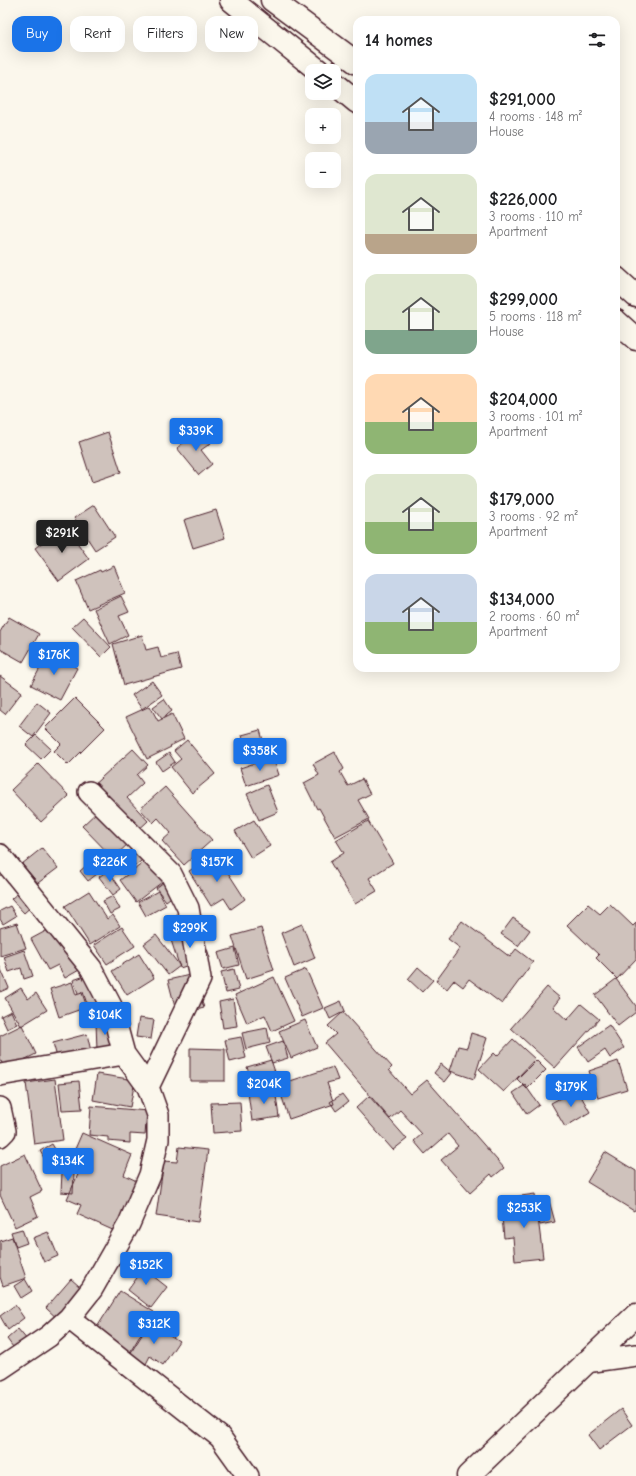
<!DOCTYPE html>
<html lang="en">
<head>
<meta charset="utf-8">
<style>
  body { margin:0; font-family:"Comic Neue",sans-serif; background:#f6f6f6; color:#202124; height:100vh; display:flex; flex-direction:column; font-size:15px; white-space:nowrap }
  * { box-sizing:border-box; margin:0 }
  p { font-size:13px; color:#757577 }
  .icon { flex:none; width:22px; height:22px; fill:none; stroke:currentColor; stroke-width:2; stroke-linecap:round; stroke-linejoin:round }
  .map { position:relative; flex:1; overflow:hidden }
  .panel { position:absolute; left:353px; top:16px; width:267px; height:656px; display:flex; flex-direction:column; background:#fff; border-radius:12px; box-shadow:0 4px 16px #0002 }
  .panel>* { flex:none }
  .guide { position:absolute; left:12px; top:16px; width:281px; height:36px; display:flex; gap:8px }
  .fabs { position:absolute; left:305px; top:64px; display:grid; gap:8px }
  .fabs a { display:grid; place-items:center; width:36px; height:36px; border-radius:8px; background:#fff; box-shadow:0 4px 16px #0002; font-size:20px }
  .price { position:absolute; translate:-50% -34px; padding:0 9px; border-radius:4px; background:#1a73e8; color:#fff; font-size:13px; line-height:26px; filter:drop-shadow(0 1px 2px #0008) }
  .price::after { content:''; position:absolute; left:50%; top:24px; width:12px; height:9px; margin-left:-6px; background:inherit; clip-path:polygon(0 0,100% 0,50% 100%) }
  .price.active { background:#222; color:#fff }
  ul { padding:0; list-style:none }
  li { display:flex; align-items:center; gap:12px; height:100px; padding:0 12px }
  li span { display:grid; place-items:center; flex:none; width:112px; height:80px; border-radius:12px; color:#555 }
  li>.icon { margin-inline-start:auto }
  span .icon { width:48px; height:48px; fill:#fffc; stroke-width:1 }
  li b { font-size:17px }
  h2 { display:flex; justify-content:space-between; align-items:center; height:48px; padding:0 12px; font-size:17px }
  .pill { padding:0 14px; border-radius:12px; background:#fff; box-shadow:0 4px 16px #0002; font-size:14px; line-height:36px }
  .pill.active { background:#1a73e8; color:#fff }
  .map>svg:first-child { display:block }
  .building { fill:#cfc2bc; stroke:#4a1f2b }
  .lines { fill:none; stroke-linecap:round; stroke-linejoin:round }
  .minor-casing { stroke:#4a1f2b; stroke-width:24 }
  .secondary-casing { stroke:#4a1f2b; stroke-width:25 }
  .motorway-casing { stroke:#4a1f2b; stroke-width:25 }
  .minor { stroke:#fbf7ec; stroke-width:21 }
  .secondary { stroke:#fbf7ec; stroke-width:22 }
  .motorway { stroke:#fbf7ec; stroke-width:22 }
</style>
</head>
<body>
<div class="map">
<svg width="636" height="1476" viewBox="0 0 636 1476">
  <rect width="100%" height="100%" fill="#fbf7ec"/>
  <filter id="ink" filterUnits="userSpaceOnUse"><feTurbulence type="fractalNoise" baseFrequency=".025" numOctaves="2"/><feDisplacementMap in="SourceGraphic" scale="8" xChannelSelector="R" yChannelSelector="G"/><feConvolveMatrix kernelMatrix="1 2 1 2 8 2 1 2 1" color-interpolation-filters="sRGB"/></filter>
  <g filter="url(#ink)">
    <path class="building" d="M200,429L211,443L201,450L212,464L199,475L177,448Z
      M108,432L121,472L92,482L79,442Z
      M94,505L115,537L95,550L74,518Z
      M216,510L225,538L193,548L184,520Z
      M65,526L89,559L59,581L35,548Z
      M114,566L125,593L88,609L76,581L100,570L101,572Z
      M121,596L129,612L119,616L128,635L110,644L94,609Z
      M9,617L39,634L23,662L0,649V632Z
      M83,617L111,647L101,657L72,627Z
      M142,635L146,650L158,647L161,658L177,654L181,669L124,685L113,644Z
      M48,653L77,668L60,700L31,685Z
      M0,676L22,692L5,714L0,710Z
      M152,681L162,695L142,709L132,695Z
      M75,698L105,728L68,765L54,751L61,744L45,728Z
      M164,699L172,711L162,719L153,707Z
      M37,702L51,713L33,737L19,726Z
      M150,706L158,721L172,714L184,739L170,746L171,747L147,759L126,717Z
      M260,730L267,754L248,759L242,735Z
      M36,735L51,749L41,759L26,745Z
      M187,740L215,774L192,793L171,767L181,759L174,751Z
      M133,749L148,765L137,775L143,783L127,798L148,821L134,834L91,787Z
      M335,752L344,769L340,772L348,786L362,779L370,794L358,800L369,819L335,837L319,808L317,809L304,783L319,775L313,764Z
      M169,753L175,762L162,771L156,762Z
      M273,757L279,775L246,786L240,768Z
      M38,764L69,796L41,822L11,790Z
      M267,785L278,812L259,820L247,794Z
      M165,787L212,840L184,865L162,841L171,833L158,818L153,823L140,809Z
      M99,810L130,842L113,858L82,826Z
      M254,820L270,846L251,858L235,831Z
      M368,821L393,863L369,878L377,891L355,904L330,862L344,853L336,840Z
      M143,839L153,851L135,866L125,855Z
      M42,848L58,868L38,883L22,864Z
      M101,853L110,864L88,881L80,871Z
      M216,854L245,899L231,909L224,898L211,906L189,871Z
      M150,858L166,879L136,902L120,880Z
      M108,870L121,889L113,895L99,877Z
      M176,873L186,886L166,901L156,888Z
      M21,890L34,904L24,913L11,899Z
      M89,891L107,919L113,915L120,926L90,945L65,906Z
      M158,891L166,905L146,916L138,902Z
      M113,896L120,909L110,914L103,901Z
      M588,904L600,914L610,904L633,926L636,923V959L617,979L596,958L599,955L567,925Z
      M10,906L16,916L3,924L0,919V911Z
      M513,918L530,930L518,946L501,934Z
      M462,921L510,957L516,949L533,962L502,1004L469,979L463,987L454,980L447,989L436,981L460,948L448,939Z
      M17,923L26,948L0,956V928Z
      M302,924L315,958L294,967L281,933Z
      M57,925L81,969L65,978L58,965L48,970L31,939Z
      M122,927L135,946L107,964L94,945Z
      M261,928L274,970L246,979L232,936Z
      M201,930L210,958L180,968L171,940Z
      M156,935L180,966L168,975L144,944Z
      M235,948L239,965L223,969L218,953Z
      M24,950L33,976L24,979L21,968L9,972L4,957Z
      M139,954L154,978L127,995L112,971Z
      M0,967L9,988L0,992Z
      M418,967L433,980L422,992L408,979Z
      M234,969L239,990L226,993L221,972Z
      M306,969L323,1008L302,1017L285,978Z
      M97,972L112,1015L93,1022L83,992L78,993L73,980Z
      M194,974L204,1008L177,1015L168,980Z
      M274,977L294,1021L272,1031L265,1015L247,1023L235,995Z
      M616,979L636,1006V1012L618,1026L595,995Z
      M72,982L76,995L82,993L87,1007L59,1017L50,989Z
      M547,987L560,998L553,1007L567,1020L581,1004L599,1019L555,1068L511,1028Z
      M21,988L28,999L36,993L47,1010L21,1026L5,998Z
      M233,999L237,1026L223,1028L219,1002Z
      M341,1001L345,1011L330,1019L325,1008Z
      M11,1011L17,1024L7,1029L1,1016Z
      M343,1012L392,1067L389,1070L410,1094L427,1080L504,1168L493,1177L491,1174L470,1193L441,1160L458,1146L448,1134L425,1154L414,1141L422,1134L400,1110L390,1119L325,1043L336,1034L328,1026Z
      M139,1018L154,1020L151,1039L136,1037Z
      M305,1020L317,1047L291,1058L279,1031Z
      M96,1022H113V1051H97Z
      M22,1025L36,1054L5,1069L0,1059V1036Z
      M609,1025L624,1048L610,1058L605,1050L588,1062L578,1047Z
      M267,1028L270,1043L246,1049L242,1033Z
      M471,1033L487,1038L474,1079L450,1071L458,1046L467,1048Z
      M87,1034L93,1060L60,1068L53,1043Z
      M241,1037L246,1058L230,1062L225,1040Z
      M513,1039L535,1059L504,1092L479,1069L494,1053L497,1056Z
      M283,1041L288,1058L272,1063L266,1047Z
      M190,1048L225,1049V1081H190Z
      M271,1060L276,1075L252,1083L247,1067Z
      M536,1060L546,1070L527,1089L517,1079Z
      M618,1061L627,1089L598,1098L589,1071Z
      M441,1064L452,1073L445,1082L434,1073Z
      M333,1067L338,1080L327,1083L334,1104L289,1119L278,1085Z
      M97,1074L135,1080L130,1107L93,1100Z
      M55,1079L63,1140L34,1144L26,1083Z
      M79,1081L82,1109L62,1110L59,1083Z
      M525,1085L539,1105L527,1114L513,1093Z
      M275,1089L279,1117L252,1121L248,1093Z
      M577,1089L590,1112L565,1127L551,1103Z
      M342,1094L348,1102L336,1111L330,1102Z
      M369,1096L407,1139L393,1150L356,1108Z
      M240,1102L242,1131L213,1133L211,1103Z
      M91,1106L147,1111L145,1135L130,1134V1143L108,1141V1137L89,1135Z
      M82,1133L132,1155L124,1175L139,1182L117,1232L77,1214L81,1205L67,1199L84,1161L72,1156Z
      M52,1144L59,1156L47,1163L40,1151Z
      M179,1147L208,1150L198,1222L156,1216L164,1161L177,1162Z
      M605,1152L636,1171V1208L634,1211L587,1182Z
      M25,1154L42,1191L30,1197L38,1216L15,1227L0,1195V1166Z
      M62,1172L74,1173L73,1193L61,1192Z
      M535,1194L543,1258L515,1261L513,1237L504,1238L502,1217L517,1215L514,1197Z
      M548,1197L555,1222L540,1225L535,1201Z
      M22,1229L27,1243L16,1247L11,1232Z
      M48,1232L58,1256L44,1262L33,1238Z
      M12,1237L26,1278L3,1286L0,1277V1241Z
      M134,1261L167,1287L151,1308L128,1290L139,1275L129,1267Z
      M25,1279L32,1291L21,1298L14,1286Z
      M71,1279L87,1293L61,1322L46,1308Z
      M120,1291L154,1312L129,1354L94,1332Z
      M15,1305L24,1318L8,1330L0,1316Z
      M150,1322L179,1341L163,1365L150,1356L146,1364L130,1354Z
      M18,1329L28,1341L16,1351L7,1339Z
      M621,1409L632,1425L599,1450L588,1435Z"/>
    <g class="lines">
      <g class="minor-casing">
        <path id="minor" d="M89,792L171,874L188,908L200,979L148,1087
          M0,855L91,968L111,1006L124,1054L148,1087L158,1115V1140L150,1175L129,1224L92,1289L69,1318L49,1336L0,1369
          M0,1075L124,1054
          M0,1108L5,1131L0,1136
          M69,1318L220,1437L248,1476
          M585,1362L636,1355"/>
      </g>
      <g class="secondary-casing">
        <path id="secondary" d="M468,1476L636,1315"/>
      </g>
      <g class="motorway-casing">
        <path id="motorway" d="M231,0L319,71
          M272,0L357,63
          M334,83L357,102
          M616,278L636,296
          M616,321L636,339"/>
      </g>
      <use href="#minor" class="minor"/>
      <use href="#secondary" class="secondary"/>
      <use href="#motorway" class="motorway"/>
    </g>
  </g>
</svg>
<div class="fabs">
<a><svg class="icon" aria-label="layers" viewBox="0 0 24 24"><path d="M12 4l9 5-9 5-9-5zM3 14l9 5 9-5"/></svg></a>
<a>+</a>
<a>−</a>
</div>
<b class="price" style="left:196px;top:452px">$339K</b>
<b class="price active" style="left:62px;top:554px">$291K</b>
<b class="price" style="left:54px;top:676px">$176K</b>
<b class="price" style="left:260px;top:772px">$358K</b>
<b class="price" style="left:110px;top:883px">$226K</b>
<b class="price" style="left:217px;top:883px">$157K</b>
<b class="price" style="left:190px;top:949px">$299K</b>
<b class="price" style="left:105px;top:1036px">$104K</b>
<b class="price" style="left:264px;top:1105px">$204K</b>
<b class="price" style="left:571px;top:1108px">$179K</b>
<b class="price" style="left:68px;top:1182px">$134K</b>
<b class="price" style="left:524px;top:1229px">$253K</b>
<b class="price" style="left:146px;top:1286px">$152K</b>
<b class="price" style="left:154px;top:1345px">$312K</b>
<div class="guide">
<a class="pill active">Buy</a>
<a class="pill">Rent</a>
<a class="pill">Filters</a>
<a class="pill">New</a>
</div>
<section class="panel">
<h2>14 homes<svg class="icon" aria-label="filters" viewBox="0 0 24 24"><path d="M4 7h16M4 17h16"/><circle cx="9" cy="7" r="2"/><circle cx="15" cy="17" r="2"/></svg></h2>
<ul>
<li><span style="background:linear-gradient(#bfe0f5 60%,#9aa5b1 0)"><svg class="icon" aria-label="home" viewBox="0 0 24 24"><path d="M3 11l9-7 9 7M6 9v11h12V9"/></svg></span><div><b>$291,000</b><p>4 rooms · 148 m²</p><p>House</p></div></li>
<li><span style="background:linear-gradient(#dfe7d0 75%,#b9a48a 0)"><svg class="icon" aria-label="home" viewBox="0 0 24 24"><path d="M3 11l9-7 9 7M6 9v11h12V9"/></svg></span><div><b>$226,000</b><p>3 rooms · 110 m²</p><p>Apartment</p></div></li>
<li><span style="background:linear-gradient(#dfe7d0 70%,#7fa58c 0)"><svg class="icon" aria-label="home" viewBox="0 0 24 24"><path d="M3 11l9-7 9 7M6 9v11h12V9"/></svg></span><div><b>$299,000</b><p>5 rooms · 118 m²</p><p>House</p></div></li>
<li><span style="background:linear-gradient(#ffd9b3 60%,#8fb573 0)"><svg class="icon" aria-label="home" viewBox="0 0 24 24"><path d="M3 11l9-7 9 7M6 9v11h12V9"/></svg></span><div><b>$204,000</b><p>3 rooms · 101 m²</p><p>Apartment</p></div></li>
<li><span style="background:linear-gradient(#dfe7d0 60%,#8fb573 0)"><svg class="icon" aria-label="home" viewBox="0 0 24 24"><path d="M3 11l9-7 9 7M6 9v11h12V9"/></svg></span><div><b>$179,000</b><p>3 rooms · 92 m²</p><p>Apartment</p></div></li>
<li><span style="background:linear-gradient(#c9d6e8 60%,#8fb573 0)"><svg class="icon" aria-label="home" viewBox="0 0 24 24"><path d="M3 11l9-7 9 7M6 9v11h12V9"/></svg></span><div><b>$134,000</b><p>2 rooms · 60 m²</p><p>Apartment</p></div></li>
</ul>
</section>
</div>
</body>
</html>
